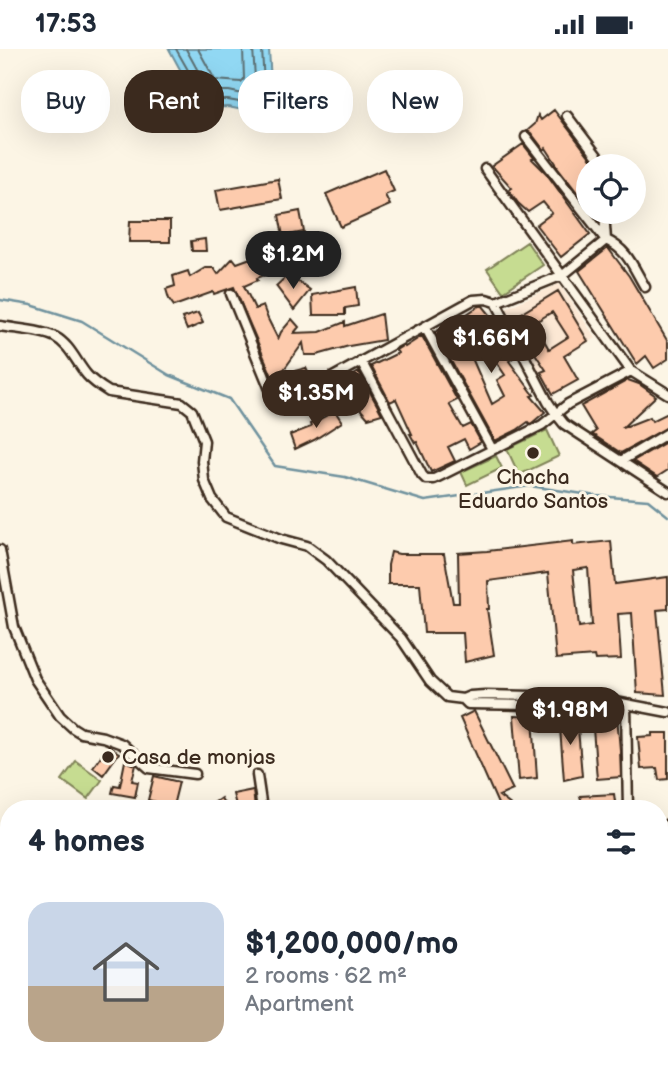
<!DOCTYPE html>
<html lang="en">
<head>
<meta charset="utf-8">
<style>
  body { margin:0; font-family:"Balsamiq Sans",sans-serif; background:#f2f2f3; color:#1f2937; height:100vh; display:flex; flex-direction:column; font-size:26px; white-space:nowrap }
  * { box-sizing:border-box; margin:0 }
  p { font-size:23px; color:#747a83 }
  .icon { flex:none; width:38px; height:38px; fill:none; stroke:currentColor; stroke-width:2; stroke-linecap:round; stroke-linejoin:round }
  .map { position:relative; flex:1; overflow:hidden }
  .sheet { position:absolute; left:0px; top:751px; width:668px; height:275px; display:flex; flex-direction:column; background:#fff; border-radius:28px 28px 0 0; box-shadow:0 7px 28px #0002 }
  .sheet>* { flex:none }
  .hud { position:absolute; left:21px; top:21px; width:626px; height:63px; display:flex; gap:14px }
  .tools { position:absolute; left:576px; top:105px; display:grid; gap:14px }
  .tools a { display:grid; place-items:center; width:70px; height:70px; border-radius:50%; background:#fff; box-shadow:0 7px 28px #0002; font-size:35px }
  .price { position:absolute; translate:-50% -60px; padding:0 16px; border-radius:24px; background:#3b2a1e; color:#fff; font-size:23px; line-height:46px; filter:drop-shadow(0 2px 4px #0008) }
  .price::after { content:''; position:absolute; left:50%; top:42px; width:21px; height:16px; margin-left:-10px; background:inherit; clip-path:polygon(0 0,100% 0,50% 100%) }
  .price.active { background:#222; color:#fff }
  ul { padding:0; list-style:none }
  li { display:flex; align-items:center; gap:21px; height:175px; padding:0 28px }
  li+li { border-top:2px solid #e0e1e3 }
  li span { display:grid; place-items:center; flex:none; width:196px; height:140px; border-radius:21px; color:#555 }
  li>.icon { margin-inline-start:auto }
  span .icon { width:84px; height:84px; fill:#fffc; stroke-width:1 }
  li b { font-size:30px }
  h2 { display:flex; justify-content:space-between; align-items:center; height:84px; padding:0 28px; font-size:30px }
  .tag { padding:0 24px; border-radius:28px; background:#fff; box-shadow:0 7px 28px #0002; font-size:24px; line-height:63px }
  .tag.active { background:#3b2a1e; color:#fff }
  .status { display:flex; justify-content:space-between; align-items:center; height:49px; padding:0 35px; background:#fff; direction:ltr }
  .status svg { height:19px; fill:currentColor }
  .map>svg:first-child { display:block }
  .built { fill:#fce8d4 }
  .green { fill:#c6dc91; stroke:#808358; stroke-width:2 }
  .water { fill:#91d8f3; stroke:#6f929e; stroke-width:2 }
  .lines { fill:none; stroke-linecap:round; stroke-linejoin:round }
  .shore { stroke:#5d7073; stroke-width:2 }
  .stream { stroke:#6f929e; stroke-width:2.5 }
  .building { fill:#fdcbad; stroke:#3b2a1e; stroke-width:2; fill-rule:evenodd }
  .pedestrian-casing { stroke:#3b2a1e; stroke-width:11 }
  .minor-casing { stroke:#3b2a1e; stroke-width:13 }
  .pedestrian { stroke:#fcf5e5; stroke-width:6 }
  .minor { stroke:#fcf5e5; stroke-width:8 }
  .poi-dot { fill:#3b2a1e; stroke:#fcf5e5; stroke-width:2.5 }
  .labels { text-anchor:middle; stroke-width:6; stroke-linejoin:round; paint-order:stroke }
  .poi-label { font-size:21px; fill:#3b2a1e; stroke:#fcf5e5 }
</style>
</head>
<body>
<div class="status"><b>17:53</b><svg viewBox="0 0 49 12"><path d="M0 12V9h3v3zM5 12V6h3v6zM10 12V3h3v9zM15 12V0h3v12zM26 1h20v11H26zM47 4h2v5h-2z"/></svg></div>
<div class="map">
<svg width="668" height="1025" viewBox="0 0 668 1025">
  <rect width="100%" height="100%" fill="#fcf5e5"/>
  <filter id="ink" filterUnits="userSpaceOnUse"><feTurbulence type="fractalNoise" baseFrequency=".0143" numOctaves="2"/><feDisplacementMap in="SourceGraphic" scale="14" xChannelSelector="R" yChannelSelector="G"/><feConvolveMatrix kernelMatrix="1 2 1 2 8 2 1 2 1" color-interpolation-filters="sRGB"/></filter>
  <g filter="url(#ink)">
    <path class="built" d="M559,235L596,289L539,323L506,259Z"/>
    <path class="green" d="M527,193L543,216L503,243L487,220Z
      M547,381L559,407L519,426L507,400Z
      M496,407L502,419L467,436L461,423Z
      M76,712L102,731L88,750L62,731Z"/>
    <path class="water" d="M169,0H269L273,67L228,58L201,59Z"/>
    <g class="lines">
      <path class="shore" d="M176,0L205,51H228L262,57L265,54L262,0
        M186,0L209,42H229L252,47L256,43L253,0
        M198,0L215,31L241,33L244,30L243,0"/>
      <path class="stream" d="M0,251L31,256L82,272L169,326L229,350L275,417L345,428L425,452L530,437L597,447L648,451L668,467"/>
    </g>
    <path class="building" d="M554,61L592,111V117H588V141L580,147L556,116H557L546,99L544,101L531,84L527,82L535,75L538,66L541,71Z
      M523,95L534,109L532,110L546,124L590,185L561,208L536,176L552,164L543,153L528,163L518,154L509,141L512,139L492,117Z
      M384,120L394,142L385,146L390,156L341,178L326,145Z
      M278,130L282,150L220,161L216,141Z
      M300,162L304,183L283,187L279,166Z
      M130,172H170V193H129Z
      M205,190L206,202H192L191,192Z
      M608,199L629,227L668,293V310L654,319L646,307L637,315L579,222Z
      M270,202L279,220L257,229L258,231L244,237L255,260L263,257L268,270L278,290L281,283L292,270L299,278L294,284L320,283L345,273V277L381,265L384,291L349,297L317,306H305L303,294L280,326L306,319L312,332L280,346L234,238L214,245L213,243L174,257L169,250L166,240L175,237L173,227L188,222L190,228L205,219H214L218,225L233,209L237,214Z
      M289,225L310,241L294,261L276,237Z
      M356,238L358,257L345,259V266H313L312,246Z
      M558,242L588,292L564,307L578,331L553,345L541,323L546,321L512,270ZM552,263L568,288L549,300L534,274Z
      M479,257H483L496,273L493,274L513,309L509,312L534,346L531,347L545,363L532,374L530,375L528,373L517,381L495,392L435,283L450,275L469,310L472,309L492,355L505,347L497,331L505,326L494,310L487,315L480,305L483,303L458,271Z
      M198,264L203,274L187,281L182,269Z
      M422,287L457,351L449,355L463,379L471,375L481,393L469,400L464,390L448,398L455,412L431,423L417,393L415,394L410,385H412L396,350L390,353L371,317L398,304L396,301L404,296L405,298Z
      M359,323L382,365L368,369L360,360L352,344L351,328Z
      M628,331L639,335L656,347L622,379L650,368L652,372L668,364V378L621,404L592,385L596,382L581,357Z
      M335,362L342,373L314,391L295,400L290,386L311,378L310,375Z
      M668,392V421L657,428L633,412Z
      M573,492V496L611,492L615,535L668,528V560L657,561L665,646L637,644L632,564L618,565L621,610L595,611L594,607L556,610L548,524L488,532L489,560H487L494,606L465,613L463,584H424L420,535H388V516L391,503L399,505H444L453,554H459L458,504L487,502ZM588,519L592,576L579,578L573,521Z
      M474,662L513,741L499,747L516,760H495L498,755L460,669Z
      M559,666L577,667L582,727L564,731Z
      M514,667L533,668L537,729L519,731Z
      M592,667H617L620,701L621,728L597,730Z
      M653,684H668V730L659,731L657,719L641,720L638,688L653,687Z
      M108,697L119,704L103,726L93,718Z
      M125,712L136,716L132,732L138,733L135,748L112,744L114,736L120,737Z
      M154,727L179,733L173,757L148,751Z
      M253,741L255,760H237L233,745Z
      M614,745L616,760H584L580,747Z
      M221,749L227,760H205Z
      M99,1017H112V1023L123,1017H137L138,1025H100Z
      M276,1017H291L290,1025H274Z"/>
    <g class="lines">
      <g class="pedestrian-casing">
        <path id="pedestrian" d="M300,1017L301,1025
          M425,1017L427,1022L435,1025
          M439,1025H445"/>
      </g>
      <g class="minor-casing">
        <path id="minor" d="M567,67L598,108L599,117
          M526,88L606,191C628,201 633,218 645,238
          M485,120L631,322L668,345
          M604,163L606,191
          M231,245L274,350L279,353L315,338L473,251L486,250L496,253L563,226L606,191
          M496,253L548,353L556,365L564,375L668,443
          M0,277C16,280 41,281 55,288C70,296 76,313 87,326C93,333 101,338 109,343L182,354L192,362L204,392L202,412L204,431L212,450L226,468L281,490L307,497L326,511L401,589L430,632L447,648L463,650L468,655L587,657L615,660L626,656
          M425,278L492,400
          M361,312L422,426L426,430H434L542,376L568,355L631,322
          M621,412L668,384
          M0,501L14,578L35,630L60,667L73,679L81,684L103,688L122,695L149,719L195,725
          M463,650L470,647L485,646L575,648L600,650L668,663
          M626,656L628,760
          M257,726L262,760
          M660,780L668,775
          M660,985H668
          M660,998L668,992
          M619,1017L622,1025
          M196,1025L198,1017
          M524,1025L548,1017
          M640,1025L646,1017"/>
      </g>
      <use href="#pedestrian" class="pedestrian"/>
      <use href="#minor" class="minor"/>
    </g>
  </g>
  <g class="poi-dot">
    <circle cx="533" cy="404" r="7"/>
    <circle cx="108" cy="708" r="7"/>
  </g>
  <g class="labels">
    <g class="poi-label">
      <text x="533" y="435">Chacha<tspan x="533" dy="24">Eduardo Santos</tspan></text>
      <text x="122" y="715" text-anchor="start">Casa de monjas</text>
    </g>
  </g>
</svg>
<div class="tools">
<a><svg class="icon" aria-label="locate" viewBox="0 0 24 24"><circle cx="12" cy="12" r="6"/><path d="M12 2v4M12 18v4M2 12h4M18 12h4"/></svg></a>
</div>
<b class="price active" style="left:293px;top:242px">$1.2M</b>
<b class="price" style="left:491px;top:326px">$1.66M</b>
<b class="price" style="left:316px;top:381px">$1.35M</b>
<b class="price" style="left:570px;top:698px">$1.98M</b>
<div class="hud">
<a class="tag">Buy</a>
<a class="tag active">Rent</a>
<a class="tag">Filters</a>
<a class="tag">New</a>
</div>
<section class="sheet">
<h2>4 homes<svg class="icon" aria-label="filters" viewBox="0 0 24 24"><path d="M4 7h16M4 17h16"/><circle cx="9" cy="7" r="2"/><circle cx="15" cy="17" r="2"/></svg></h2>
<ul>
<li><span style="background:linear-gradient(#c9d6e8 60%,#b9a48a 0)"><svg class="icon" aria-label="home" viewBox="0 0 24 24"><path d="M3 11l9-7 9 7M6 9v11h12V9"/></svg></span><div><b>$1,200,000/mo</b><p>2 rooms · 62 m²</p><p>Apartment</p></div></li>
</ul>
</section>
</div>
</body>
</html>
